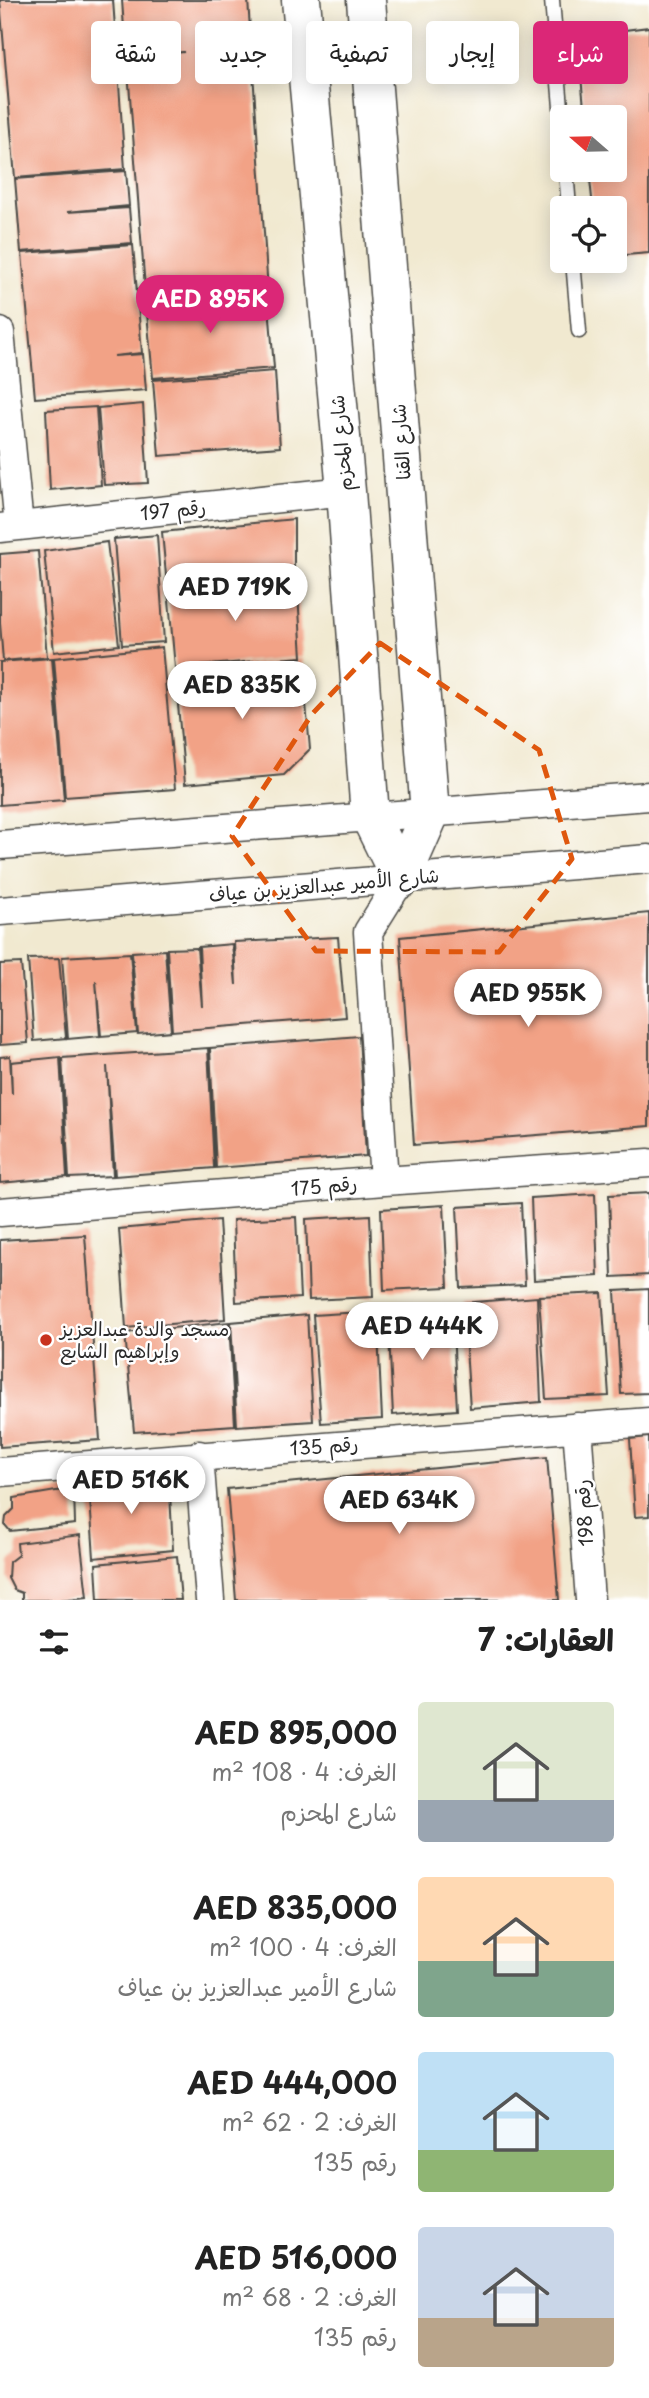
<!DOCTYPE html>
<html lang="ar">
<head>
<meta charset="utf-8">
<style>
  body { margin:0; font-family:"Playpen Sans","Playpen Sans Arabic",sans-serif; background:#f2f2f2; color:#222; direction:rtl; height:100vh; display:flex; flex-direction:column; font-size:26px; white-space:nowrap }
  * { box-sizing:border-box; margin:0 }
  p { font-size:23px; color:#767676 }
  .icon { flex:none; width:38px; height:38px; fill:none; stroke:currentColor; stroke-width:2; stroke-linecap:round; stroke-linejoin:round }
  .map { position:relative; height:1600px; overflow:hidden; direction:ltr }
  .details { display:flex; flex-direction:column; background:#fff; flex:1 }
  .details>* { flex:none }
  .hud { position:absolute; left:21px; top:21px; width:607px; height:63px; direction:rtl; display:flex; gap:14px }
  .needle { width:46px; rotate:290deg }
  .buttons { position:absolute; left:550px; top:105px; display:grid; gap:14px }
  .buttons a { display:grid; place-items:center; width:77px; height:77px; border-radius:7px; background:#fff; box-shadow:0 4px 18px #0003; font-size:35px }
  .price { position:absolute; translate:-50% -60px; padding:0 16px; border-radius:24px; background:#fff; color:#222; font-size:23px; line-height:46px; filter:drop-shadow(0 2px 4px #0008) }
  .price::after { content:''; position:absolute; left:50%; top:42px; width:21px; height:16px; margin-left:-10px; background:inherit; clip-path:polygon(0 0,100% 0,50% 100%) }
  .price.active { background:#db2777; color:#fff }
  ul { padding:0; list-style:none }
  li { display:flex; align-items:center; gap:21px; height:175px; padding:0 35px }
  li span { display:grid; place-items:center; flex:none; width:196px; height:140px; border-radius:7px; color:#555 }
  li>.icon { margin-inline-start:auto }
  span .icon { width:84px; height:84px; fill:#fffc; stroke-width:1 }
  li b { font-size:30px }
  h2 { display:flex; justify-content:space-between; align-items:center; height:84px; padding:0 35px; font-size:30px }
  .chip { padding:0 24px; border-radius:7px; background:#fff; box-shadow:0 4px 18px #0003; font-size:24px; line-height:63px }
  .chip.active { background:#db2777; color:#fff }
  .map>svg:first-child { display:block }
  .building { fill:#f2a286 }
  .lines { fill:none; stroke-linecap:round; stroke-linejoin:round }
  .lane-casing { stroke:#494844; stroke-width:17 }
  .street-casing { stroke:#494844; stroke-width:31 }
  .secondary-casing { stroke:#494844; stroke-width:41 }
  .lane { stroke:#fff; stroke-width:14 }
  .street { stroke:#fff; stroke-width:28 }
  .secondary { stroke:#fff; stroke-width:38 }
  .marked { fill:none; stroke:#df570e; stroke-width:5; stroke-dasharray:14 9; stroke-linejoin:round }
  .poi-dot { fill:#c8321e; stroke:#fff; stroke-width:2.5 }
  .labels { text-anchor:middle; stroke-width:5; stroke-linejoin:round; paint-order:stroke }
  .street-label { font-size:19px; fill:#2b2b2b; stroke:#fff }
  .poi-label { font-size:19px; fill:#2b2b2b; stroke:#fff; text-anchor:start }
</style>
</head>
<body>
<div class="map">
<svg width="649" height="1600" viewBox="0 0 649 1600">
  <rect width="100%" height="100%" fill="#fff"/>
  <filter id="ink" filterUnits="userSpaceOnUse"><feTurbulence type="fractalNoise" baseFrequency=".0143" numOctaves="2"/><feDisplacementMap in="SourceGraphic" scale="14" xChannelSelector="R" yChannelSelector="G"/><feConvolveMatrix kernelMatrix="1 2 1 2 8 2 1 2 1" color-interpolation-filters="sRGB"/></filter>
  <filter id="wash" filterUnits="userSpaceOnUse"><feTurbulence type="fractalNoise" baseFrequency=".00686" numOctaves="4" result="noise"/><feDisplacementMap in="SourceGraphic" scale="28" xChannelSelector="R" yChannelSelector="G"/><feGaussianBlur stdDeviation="1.57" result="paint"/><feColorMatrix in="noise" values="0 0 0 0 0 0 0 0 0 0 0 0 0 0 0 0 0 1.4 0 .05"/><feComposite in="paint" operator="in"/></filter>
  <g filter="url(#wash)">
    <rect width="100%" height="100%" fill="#f1e9d0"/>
    <g id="blocks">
      <path class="building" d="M0,0H113L125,169L15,178Z
        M122,0H248L268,291L146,301L127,58L184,52L126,56Z
        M649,27V253L614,256V208H593L589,170H614V117H585L577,36Z
        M126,171L129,206L67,212L129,208L132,243L21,252L15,179Z
        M133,245L142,353L114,356L143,354L146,390L35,398L22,253Z
        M268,293L274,368L153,378L146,302Z
        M275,371L280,447L159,456L153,380Z
        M143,404L148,483L104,485L98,408Z
        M96,407L101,485L50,490L46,410Z
        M294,519V576L167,586L162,532Z
        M157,535L164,642L122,645L114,539Z
        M107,542L119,645L54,652L44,551Z
        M38,551L47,657L3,661L0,623V554Z
        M297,578L302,657L175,668L168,589Z
        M162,647L175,789L65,797L54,658Z
        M52,658L64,800L0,805V662Z
        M302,659L310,749L284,775L185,784L175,671Z
        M649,913V1126L414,1145L400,937Z
        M338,937L345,1017L172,1031L167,949L197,948L202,1006L199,947L232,944L236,985L234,942Z
        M165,950L171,1031L138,1034L132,952Z
        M130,953L137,1033L101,1036L96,981L100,1036L68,1039L62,957Z
        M59,958L66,1038L34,1041L28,959Z
        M21,963L28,1043L0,1045V964Z
        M359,1036L366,1156L216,1168L210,1048Z
        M208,1048L214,1168L115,1176L107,1066L113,1176L69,1178L62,1058Z
        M10,1056L12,1094L11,1062L60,1057L67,1177L0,1183V1057Z
        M649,1193V1275L612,1277L609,1195Z
        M595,1194L598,1276L534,1280L531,1198Z
        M521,1203L525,1285L461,1288L457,1207Z
        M444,1205L448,1287L384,1290L381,1209Z
        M370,1215L373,1297L309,1300L306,1219Z
        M296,1217L300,1298L236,1302L233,1220Z
        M219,1220L225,1319L126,1328L119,1229Z
        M85,1235L100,1440L0,1447V1240Z
        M649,1289V1393L621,1394L615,1291Z
        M602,1293L609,1396L546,1399L539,1296Z
        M537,1297L541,1402L470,1408L463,1303Z
        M452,1309L457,1410L393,1415L388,1313Z
        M377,1311L382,1419L321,1423L313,1315Z
        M307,1315L313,1421L237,1426L231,1322Z
        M229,1322L235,1425L134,1432L125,1333Z
        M649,1437V1516L635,1517L630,1439Z
        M547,1457L559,1600H236L227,1489Z
        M169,1474L173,1550L94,1558L89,1484Z
        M74,1488L75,1524L10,1531L5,1525L6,1517L14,1509V1498Z
        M80,1535L87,1597L59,1600H22V1593L14,1590L8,1578L9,1562L18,1555L17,1543Z
        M177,1556L181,1600H98L96,1564Z"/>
    </g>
  </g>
  <g filter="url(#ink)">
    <use href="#blocks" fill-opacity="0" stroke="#494844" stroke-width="2"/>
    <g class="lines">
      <g class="lane-casing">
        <path id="lane" d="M552,0L562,119
          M566,170L569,208
          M573,261L579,331"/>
      </g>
      <g class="street-casing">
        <path id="street" d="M0,332L19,526
          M0,528L346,491
          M0,845L649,796
          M0,911L649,859
          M384,1181L368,932L401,879
          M0,1212L384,1181L649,1163
          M577,1427L590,1600
          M199,1455L210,1600
          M0,1472L649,1422"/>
      </g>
      <g class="secondary-casing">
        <path id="secondary" d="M301,0L346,491L370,816L401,879
          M366,0L430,813L401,879"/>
      </g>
      <use href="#lane" class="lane"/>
      <use href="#street" class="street"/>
      <use href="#secondary" class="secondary"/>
    </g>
  </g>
  <path class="marked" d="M380,643L539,750L572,859L499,952L316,951L232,836L312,714Z"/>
  <circle class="poi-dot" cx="46" cy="1340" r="7"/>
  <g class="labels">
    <g class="street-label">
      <text transform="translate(401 442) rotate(-94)" y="7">شارع القنا</text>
      <text transform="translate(341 443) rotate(-95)" y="7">شارع المحزم</text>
      <text transform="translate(173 510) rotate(-6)" y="7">رقم 197</text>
      <text transform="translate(324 885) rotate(-5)" y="7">شارع الأمير عبدالعزيز بن عياف</text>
      <text transform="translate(324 1186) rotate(-5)" y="7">رقم 175</text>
      <text transform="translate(324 1446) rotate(-4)" y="7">رقم 135</text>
      <text transform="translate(584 1513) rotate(-94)" y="7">رقم 198</text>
    </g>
    <g class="poi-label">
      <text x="60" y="1336">مسجد والدة عبدالعزيز<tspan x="60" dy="22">وإبراهيم الشايع</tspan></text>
    </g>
  </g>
</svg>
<div class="buttons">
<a><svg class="needle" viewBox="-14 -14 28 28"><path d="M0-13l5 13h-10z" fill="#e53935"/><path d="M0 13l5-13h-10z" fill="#767676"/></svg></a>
<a><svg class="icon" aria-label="locate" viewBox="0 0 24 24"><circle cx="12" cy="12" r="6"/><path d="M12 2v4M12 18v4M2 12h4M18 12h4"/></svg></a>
</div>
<b class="price active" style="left:210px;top:335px">AED 895K</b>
<b class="price" style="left:235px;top:623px">AED 719K</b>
<b class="price" style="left:242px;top:721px">AED 835K</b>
<b class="price" style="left:528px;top:1029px">AED 955K</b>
<b class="price" style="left:422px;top:1362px">AED 444K</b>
<b class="price" style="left:131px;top:1516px">AED 516K</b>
<b class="price" style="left:399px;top:1536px">AED 634K</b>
<div class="hud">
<a class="chip active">شراء</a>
<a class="chip">إيجار</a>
<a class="chip">تصفية</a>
<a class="chip">جديد</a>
<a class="chip">شقة</a>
</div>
</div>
<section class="details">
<h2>العقارات: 7<svg class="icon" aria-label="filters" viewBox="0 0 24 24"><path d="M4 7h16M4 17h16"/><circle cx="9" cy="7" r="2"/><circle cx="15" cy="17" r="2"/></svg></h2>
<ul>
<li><span style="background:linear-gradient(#dfe7d0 70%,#9aa5b1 0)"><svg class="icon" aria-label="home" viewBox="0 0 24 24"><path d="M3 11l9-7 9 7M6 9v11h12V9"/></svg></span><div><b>AED 895,000</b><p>الغرف: 4 · 108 m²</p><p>شارع المحزم</p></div></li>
<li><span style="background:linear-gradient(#ffd9b3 60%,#7fa58c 0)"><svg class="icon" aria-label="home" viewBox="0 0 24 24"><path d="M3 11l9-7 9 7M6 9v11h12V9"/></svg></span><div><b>AED 835,000</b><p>الغرف: 4 · 100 m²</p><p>شارع الأمير عبدالعزيز بن عياف</p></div></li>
<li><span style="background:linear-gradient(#bfe0f5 70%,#8fb573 0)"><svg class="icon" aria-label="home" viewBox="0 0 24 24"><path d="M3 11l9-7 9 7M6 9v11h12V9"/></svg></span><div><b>AED 444,000</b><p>الغرف: 2 · 62 m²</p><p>رقم 135</p></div></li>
<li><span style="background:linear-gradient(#c9d6e8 65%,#b9a48a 0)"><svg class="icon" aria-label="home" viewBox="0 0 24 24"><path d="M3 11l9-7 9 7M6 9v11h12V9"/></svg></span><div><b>AED 516,000</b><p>الغرف: 2 · 68 m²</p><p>رقم 135</p></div></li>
</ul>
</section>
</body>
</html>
